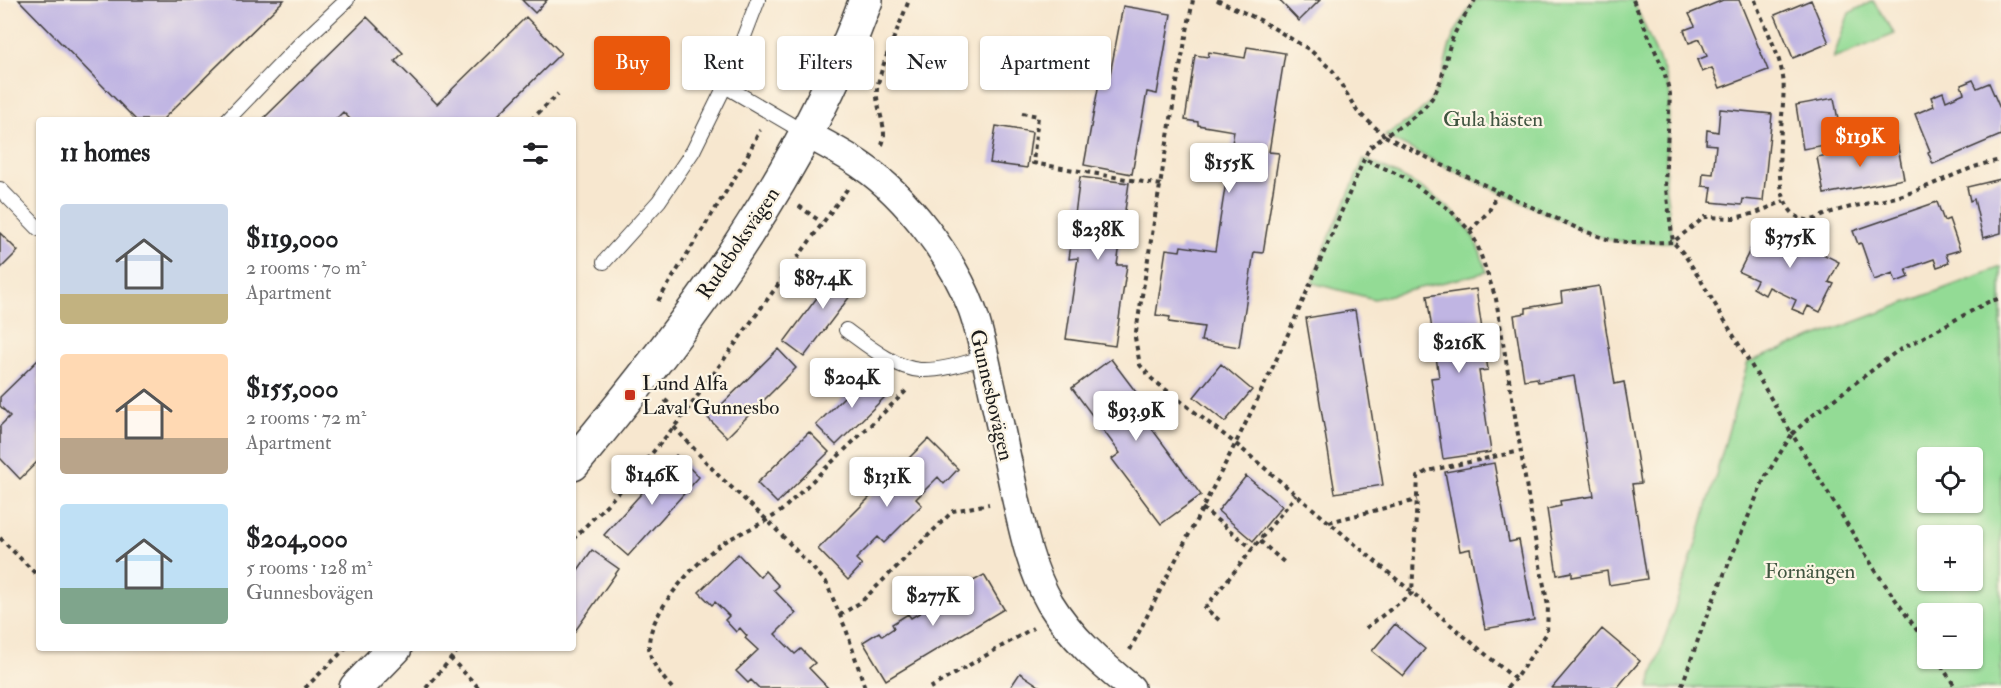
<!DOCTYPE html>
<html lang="en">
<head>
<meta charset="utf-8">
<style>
  body { margin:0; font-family:"IM FELL Double Pica",serif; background:#f2f2f2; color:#202124; height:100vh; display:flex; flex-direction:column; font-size:22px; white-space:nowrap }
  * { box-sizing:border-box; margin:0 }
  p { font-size:20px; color:#757577 }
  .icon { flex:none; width:33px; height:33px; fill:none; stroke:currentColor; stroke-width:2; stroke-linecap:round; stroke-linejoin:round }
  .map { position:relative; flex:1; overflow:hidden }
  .drawer { position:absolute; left:36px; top:117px; width:540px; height:534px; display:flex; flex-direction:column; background:#fff; border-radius:6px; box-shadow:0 2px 4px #0004 }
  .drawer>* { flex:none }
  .top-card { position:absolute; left:594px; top:36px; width:570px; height:54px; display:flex; gap:12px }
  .buttons { position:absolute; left:1917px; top:447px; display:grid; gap:12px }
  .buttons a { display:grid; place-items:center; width:66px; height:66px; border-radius:6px; background:#fff; box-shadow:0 2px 4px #0004; font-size:30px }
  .price { position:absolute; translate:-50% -51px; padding:0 14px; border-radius:6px; background:#fff; color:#222; font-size:20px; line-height:39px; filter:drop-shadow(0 2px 3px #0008) }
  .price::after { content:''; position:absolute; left:50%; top:36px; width:18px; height:14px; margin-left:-9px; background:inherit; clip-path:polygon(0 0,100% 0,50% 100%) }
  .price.active { background:#ea580c; color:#fff }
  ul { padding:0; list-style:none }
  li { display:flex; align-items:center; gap:18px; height:150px; padding:0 24px }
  li span { display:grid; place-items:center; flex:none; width:168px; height:120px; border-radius:6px; color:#555 }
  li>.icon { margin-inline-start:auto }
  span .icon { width:72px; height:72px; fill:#fffc; stroke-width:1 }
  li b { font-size:26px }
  h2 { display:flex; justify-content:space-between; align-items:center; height:72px; padding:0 24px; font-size:26px }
  .pill { padding:0 21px; border-radius:6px; background:#fff; box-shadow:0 2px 4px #0004; font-size:21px; line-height:54px }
  .pill.active { background:#ea580c; color:#fff }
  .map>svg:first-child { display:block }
  .green { fill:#93db95; stroke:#587c58; stroke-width:1.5; fill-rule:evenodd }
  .building { fill:#c0b5e3 }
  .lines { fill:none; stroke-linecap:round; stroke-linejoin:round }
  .service-casing { stroke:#3d3a37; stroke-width:16 }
  .minor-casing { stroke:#3d3a37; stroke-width:30 }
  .tertiary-casing { stroke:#3d3a37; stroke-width:36 }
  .path { stroke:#3d3a37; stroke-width:4; stroke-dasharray:4.5 4.5; stroke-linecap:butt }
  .service { stroke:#fff; stroke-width:14 }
  .minor { stroke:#fff; stroke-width:27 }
  .tertiary { stroke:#fff; stroke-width:33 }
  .poi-dot { fill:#c8321e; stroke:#fcf5e5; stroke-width:2 }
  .labels { text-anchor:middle; stroke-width:4.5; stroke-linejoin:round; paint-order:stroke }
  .park-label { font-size:21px; fill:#405540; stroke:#fcf5e5 }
  .street-label { font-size:21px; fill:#1c1c1c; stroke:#fcf5e5 }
  .poi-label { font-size:21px; fill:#1c1c1c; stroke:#fcf5e5; text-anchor:start }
</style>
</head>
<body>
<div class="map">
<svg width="2001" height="688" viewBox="0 0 2001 688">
  <rect width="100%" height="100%" fill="#fcf5e5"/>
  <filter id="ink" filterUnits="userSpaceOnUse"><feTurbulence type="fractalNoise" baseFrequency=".0167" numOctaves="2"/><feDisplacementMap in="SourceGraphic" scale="12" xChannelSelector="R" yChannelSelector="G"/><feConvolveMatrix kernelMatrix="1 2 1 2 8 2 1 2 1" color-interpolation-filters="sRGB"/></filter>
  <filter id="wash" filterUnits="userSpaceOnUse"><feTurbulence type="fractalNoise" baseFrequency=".008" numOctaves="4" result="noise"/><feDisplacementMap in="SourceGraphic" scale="24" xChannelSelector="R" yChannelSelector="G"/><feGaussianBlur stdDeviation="1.35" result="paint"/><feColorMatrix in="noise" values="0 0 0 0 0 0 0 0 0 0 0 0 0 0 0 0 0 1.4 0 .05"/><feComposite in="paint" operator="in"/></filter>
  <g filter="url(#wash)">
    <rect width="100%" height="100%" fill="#f7e7cf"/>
    <path class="green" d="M1475,0H1633L1664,71L1670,94L1665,182L1673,242L1634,243L1610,240L1581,230L1442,165L1385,136C1400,126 1418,116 1429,102C1443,84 1444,65 1450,45C1455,29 1466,14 1475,0Z
      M1873,1L1895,34L1833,59L1849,13Z
      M1364,159C1401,175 1448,198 1471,233C1479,245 1482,258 1487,272L1374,299L1312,283L1323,252Z
      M2001,267V688H1649L1653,673L1697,541L1748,362ZM1928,458H1972V502H1928ZM1928,536H1972V580H1928ZM1928,614H1972V658H1928Z"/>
    <g id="blocks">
      <path class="building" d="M19,0H284L162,120H136Z
        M522,0H547L535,13Z
        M1279,0H1320L1299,21Z
        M1723,0H1739L1768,70L1720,88L1712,68L1702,72L1697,60L1707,56L1700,39L1689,43L1684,30L1695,26L1689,14Z
        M1811,0L1829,43L1793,58L1775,15Z
        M1123,6L1171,14L1157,94L1147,92L1132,174L1084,165L1099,83L1108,85Z
        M367,17L403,53L395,61L437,104L526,17L561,53L493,120H351L343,112L335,120H262Z
        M1247,47L1285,53L1269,152L1279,153L1263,253L1254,252L1239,347L1201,341L1204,327L1169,322L1170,317L1156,315L1166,249L1180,251L1181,246L1215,251L1234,131L1198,125V122L1185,120L1195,55L1208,57L1209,52L1245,58Z
        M1973,80L1977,88L1989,83L2001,111V135L1933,164L1928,152L1930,151L1915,114L1934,106L1931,97L1943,92L1946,101L1964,93L1961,85Z
        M1834,98L1842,142L1803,149L1796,105Z
        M1720,109L1772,114L1763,201L1743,199L1742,205L1710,202L1712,187L1702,186L1703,173L1713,174L1716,145L1706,144L1707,130L1718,132Z
        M996,126L1032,132L1027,168L990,163Z
        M1897,142L1904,179L1824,194L1817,157Z
        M1080,177L1129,183L1117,265H1127L1115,346L1066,339L1078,258L1069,259Z
        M2001,179V233L1983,238L1974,199L1970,201L1967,187Z
        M1937,202L1944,221L1949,219L1960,250L1946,254L1949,263L1937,267L1934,259L1906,269L1909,277L1896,282L1893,273L1874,280L1861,243L1858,244L1853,231Z
        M1761,223L1839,262L1829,282L1834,284L1820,312L1808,306L1804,314L1792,309L1796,300L1769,287L1765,295L1753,288L1757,280L1739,272L1756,238L1754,237Z
        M0,233L18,251L0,269Z
        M842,264L863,279L804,357L784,342Z
        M1599,286L1615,384L1624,382L1632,428L1641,483L1632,484L1647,579L1609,585L1607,571L1572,577V572L1557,575L1547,509L1561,506L1560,501L1594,496L1581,416L1574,376L1538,382L1537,378L1524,380L1514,315L1526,313V308L1562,302L1561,292Z
        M1476,289L1488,370L1479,371L1491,452L1443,459L1431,378L1439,377L1427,296Z
        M1355,310L1383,485L1335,493L1306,318Z
        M778,349L796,368L727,437L708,418Z
        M39,359V460L20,479L0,458V426L10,416L0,406V397Z
        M1111,359L1160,424L1152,429L1201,495L1161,524L1112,459L1120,453L1072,388Z
        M1221,364L1252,390L1225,422L1194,397Z
        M868,373L888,394L836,445L816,425Z
        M809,432L829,452L777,503L757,483Z
        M928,439L958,469L944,484L938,477L916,499L922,505L884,543L878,537L856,559L862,565L848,580L818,549Z
        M676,455L699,477L628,556L604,535Z
        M1494,463L1509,542L1519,540L1534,620L1485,629L1470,549L1460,551L1445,472Z
        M1246,476L1282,506L1253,541L1218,511Z
        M592,550L619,569L573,634V577Z
        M738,554L760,577L765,571L779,586L774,590L796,613L775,634L795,654L801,649L815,663L809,668L828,688H759L751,680L748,683L736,671L758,650L745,638L747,636L740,628L736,632L725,620L729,616L715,602L712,605L699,592Z
        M984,575L1004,609L886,680L863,642L879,632L882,636L894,628L892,624L908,614L911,618L923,611L921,607L937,597L939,602L953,594L950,589L966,580L968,584Z
        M1395,624L1425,649L1403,676L1372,651Z
        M1602,629L1640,661L1627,676L1617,688H1552Z
        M1020,673L1042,688H1010Z"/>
    </g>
  </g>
  <g filter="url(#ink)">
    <use href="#blocks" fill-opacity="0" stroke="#3d3a37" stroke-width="1.5"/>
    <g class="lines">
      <g class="service-casing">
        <path id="service" d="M758,0L725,86L807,134
          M227,120L301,43L347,0
          M0,189L39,229
          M604,262L659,201L693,151L725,86
          M846,330C867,345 894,368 920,370C942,371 965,363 985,357"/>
      </g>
      <g class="minor-casing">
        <path id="minor" d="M807,134C825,144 845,154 862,166C907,197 953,258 972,309C981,334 986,362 992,388C1000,424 1007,459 1015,495C1023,532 1031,570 1050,603C1071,637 1100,663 1131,688"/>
      </g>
      <g class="tertiary-casing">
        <path id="tertiary" d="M573,464C691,322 802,175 866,0
          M356,688L395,648"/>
      </g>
      <path class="path" d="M1193,0L1176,88L1135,338L1140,365L1152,379L1236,444L1515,679L1547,633L1548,606L1536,545L1496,299L1477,244L1470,231L1450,210L1404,177L1364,159
        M1217,0L1260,20L1310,50L1333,71L1357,111L1385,136C1400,126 1418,116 1429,102C1443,84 1444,65 1450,45C1455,29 1466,14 1475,0
        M1633,0L1664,71L1670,94L1665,182L1673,242L1684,254L1697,274L1792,434L1764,479L1705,620L1681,688
        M1755,0C1764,26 1778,49 1783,77C1788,109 1761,211 1806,220C1814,222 1824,214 1832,212C1855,205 1880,202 1903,195C1937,185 1966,166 2001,160
        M1022,113L1038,116L1033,163L1161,185
        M531,120L558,94
        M882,145C889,128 875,108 877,89C881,64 900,25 909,0
        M799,206L821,222
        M1470,231L1489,211L1498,191
        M658,301L742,166L760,130
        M665,400L683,416
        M674,427L718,475L768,521L826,582L847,632L865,688
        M1202,508L1253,549
        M1329,522L1417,500
        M0,538L39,577
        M573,539L624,487L683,416L848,188
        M1260,541L1286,564
        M840,615L861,602L953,511L989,504
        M1219,620L1205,608L1296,495
        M1366,628L1412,593L1418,477L1427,471L1521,451
        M1928,646L1877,573L1792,434L1808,419L1896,352L1988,302L2001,298
        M1130,650C1176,557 1226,466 1270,373C1305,299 1336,223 1369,148L1385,136L1442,165L1581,230L1610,240L1634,243L1673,242L1705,217L1734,218L1756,213L1784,201
        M450,658L479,688
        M1936,658L1956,688
        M305,688L346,648
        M426,688L460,648
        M672,688C663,678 653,666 650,653C641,621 693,565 717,547C737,533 761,526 781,511L906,391
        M930,688L1033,628
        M1507,688L1515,679"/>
      <use href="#service" class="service"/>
      <use href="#minor" class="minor"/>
      <use href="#tertiary" class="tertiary"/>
    </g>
  </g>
  <rect class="poi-dot" x="624" y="389" width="12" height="12" rx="3"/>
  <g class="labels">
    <g class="park-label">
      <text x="1493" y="126">Gula hästen</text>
      <text x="1810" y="578">Fornängen</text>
    </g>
    <g class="street-label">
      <text transform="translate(738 243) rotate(-56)" y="7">Rudeboksvägen</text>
      <text transform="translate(992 395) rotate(77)" y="7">Gunnesbovägen</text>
    </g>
    <g class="poi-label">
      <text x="642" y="390">Lund Alfa<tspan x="642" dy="24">Laval Gunnesbo</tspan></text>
    </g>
  </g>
</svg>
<div class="buttons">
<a><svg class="icon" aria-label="locate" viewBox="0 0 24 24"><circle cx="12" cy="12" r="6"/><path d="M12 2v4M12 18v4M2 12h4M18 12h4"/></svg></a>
<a>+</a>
<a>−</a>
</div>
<b class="price active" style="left:1860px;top:168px">$119K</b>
<b class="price" style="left:1229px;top:194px">$155K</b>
<b class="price" style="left:1098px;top:261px">$238K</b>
<b class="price" style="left:1790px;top:269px">$375K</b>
<b class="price" style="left:823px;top:310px">$87.4K</b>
<b class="price" style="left:1459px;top:374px">$216K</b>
<b class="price" style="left:852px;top:409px">$204K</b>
<b class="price" style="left:1136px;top:442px">$93.9K</b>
<b class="price" style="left:652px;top:506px">$146K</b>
<b class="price" style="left:887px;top:508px">$131K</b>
<b class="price" style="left:933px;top:627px">$277K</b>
<div class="top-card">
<a class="pill active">Buy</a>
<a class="pill">Rent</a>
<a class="pill">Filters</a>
<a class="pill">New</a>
<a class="pill">Apartment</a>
</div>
<section class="drawer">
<h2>11 homes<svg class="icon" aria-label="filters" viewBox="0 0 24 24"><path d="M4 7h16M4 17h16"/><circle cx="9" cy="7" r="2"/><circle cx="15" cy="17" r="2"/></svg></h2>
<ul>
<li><span style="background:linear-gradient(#c9d6e8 75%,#c2b280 0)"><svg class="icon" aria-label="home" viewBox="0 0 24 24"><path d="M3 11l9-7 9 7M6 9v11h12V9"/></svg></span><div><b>$119,000</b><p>2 rooms · 70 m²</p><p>Apartment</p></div></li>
<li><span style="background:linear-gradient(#ffd9b3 70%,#b9a48a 0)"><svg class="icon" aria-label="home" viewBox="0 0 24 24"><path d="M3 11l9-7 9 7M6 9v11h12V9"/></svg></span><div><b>$155,000</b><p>2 rooms · 72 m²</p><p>Apartment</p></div></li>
<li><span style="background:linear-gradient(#bfe0f5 70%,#7fa58c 0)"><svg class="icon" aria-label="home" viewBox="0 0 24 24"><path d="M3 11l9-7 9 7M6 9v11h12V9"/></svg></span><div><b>$204,000</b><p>5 rooms · 128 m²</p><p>Gunnesbovägen</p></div></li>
</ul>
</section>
</div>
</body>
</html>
